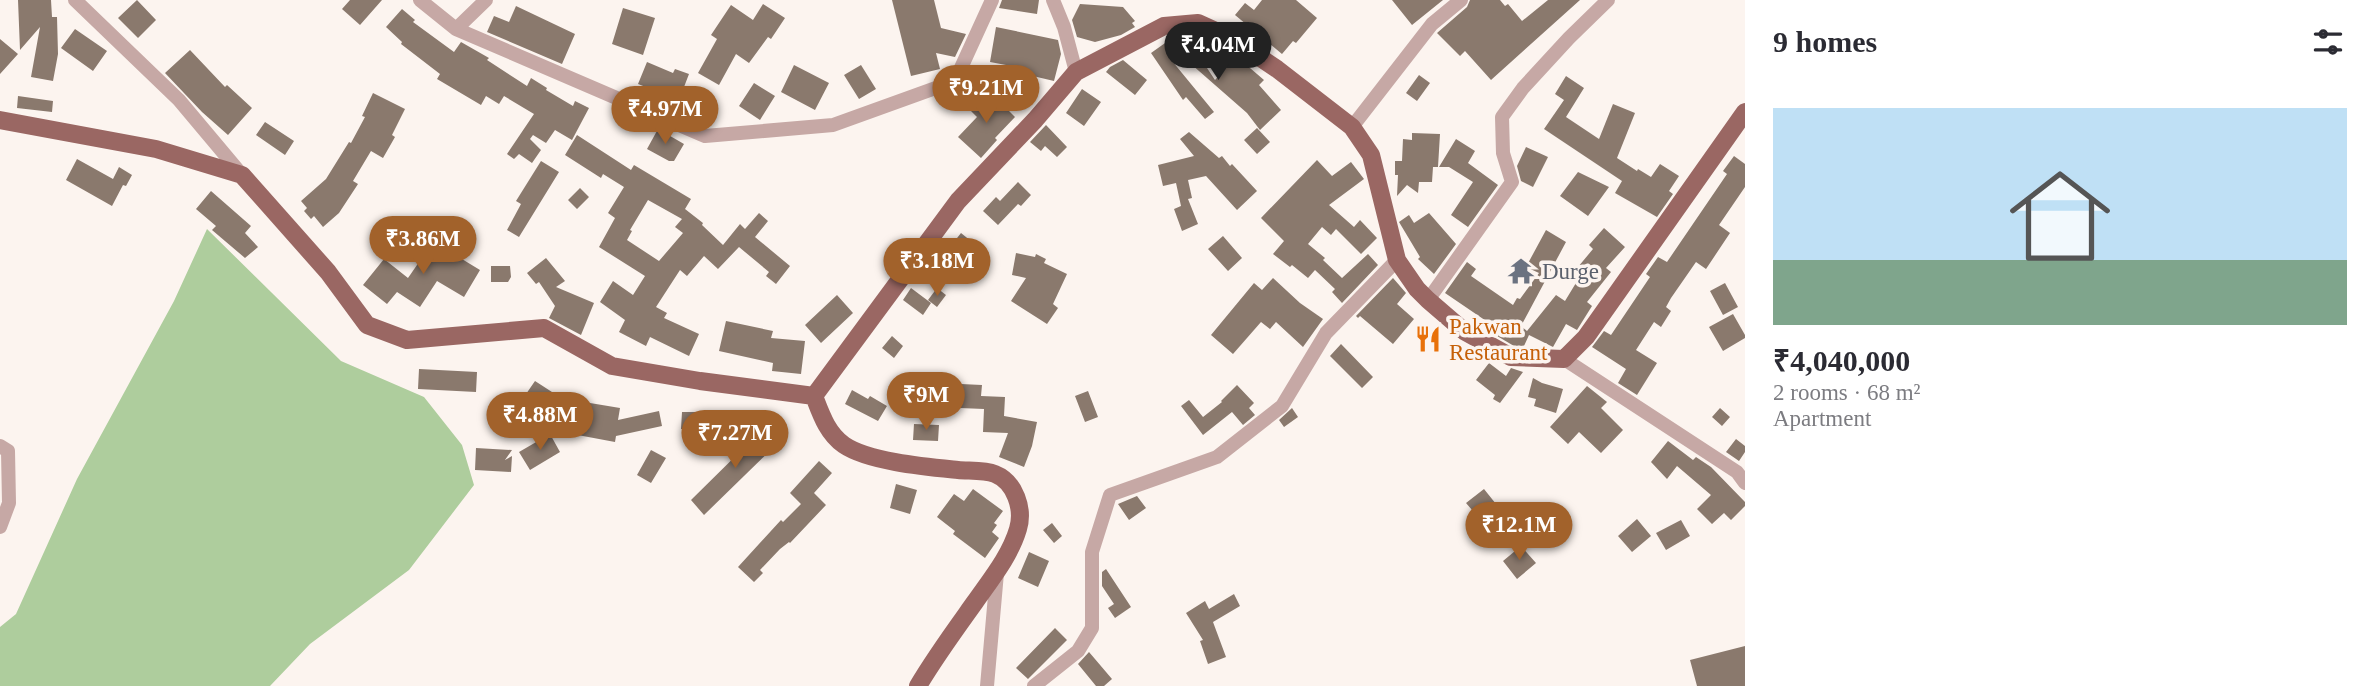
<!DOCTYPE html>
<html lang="en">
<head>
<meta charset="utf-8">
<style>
  body { margin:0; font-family:Georgia,serif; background:#f2f2f3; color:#2b2b33; height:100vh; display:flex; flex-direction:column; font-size:26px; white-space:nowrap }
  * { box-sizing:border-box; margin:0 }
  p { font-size:23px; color:#7c7c81 }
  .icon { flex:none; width:38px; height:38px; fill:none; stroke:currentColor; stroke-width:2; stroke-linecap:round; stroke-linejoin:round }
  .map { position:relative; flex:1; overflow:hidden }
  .details { display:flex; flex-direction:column; background:#fff; width:630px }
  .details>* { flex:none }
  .price { position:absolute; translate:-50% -60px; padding:0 16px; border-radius:24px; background:#a2622b; color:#fff; font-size:23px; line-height:46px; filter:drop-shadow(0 2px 4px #0008) }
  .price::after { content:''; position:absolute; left:50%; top:42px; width:21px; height:16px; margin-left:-10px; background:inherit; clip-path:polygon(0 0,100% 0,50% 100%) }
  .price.current { background:#222; color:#fff }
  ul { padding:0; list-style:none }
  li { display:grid; align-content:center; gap:14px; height:371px; padding:0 28px }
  li span { display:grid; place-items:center; height:217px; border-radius:0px; color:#555 }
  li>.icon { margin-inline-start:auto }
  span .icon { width:126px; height:126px; fill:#fffc; stroke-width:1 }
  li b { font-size:30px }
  h2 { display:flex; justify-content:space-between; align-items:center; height:84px; padding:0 28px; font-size:30px }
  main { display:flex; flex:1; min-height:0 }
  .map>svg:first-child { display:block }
  .green { fill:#aecd9d }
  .building { fill:#8a796d; fill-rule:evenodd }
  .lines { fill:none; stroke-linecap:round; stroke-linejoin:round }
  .minor { stroke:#c6a8a5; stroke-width:14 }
  .major { stroke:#9a6763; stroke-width:18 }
  .labels { text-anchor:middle; stroke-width:7; stroke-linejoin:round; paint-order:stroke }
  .worship-label { font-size:23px; fill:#5b616d; stroke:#fcf4ef; text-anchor:start }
  .food-label { font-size:23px; fill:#c56008; stroke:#fcf4ef; text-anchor:start }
</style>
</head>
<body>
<main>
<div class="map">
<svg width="1745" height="686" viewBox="0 0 1745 686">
  <rect width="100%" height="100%" fill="#fcf4ef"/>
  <path class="green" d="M207,229L341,361L424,397L462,445L474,485L409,570L310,644L270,686H0V627L16,614L77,479L174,301Z"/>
  <path class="building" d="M18,0H51L52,17H57L58,54L53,81L31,77L40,27L20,50Z
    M137,0L156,20L138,38L118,18Z
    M350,0H382L360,25L342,9Z
    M892,0H934L941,28L966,34L955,57L936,53L940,69L911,76Z
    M1002,0H1039L1037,14L999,8Z
    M1262,0H1296L1317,18L1296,43L1293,41L1282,54L1235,15L1245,3L1254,10Z
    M1392,0H1443L1412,25Z
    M1470,0H1500L1505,6L1508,4L1522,21L1548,0H1580L1491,80L1465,51L1460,56L1437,33L1467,7Z
    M763,4L785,18L771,39L768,37L749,63L736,54L719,85L698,73L717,39L711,35L731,5L753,20Z
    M1080,4L1123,7L1135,21L1132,23L1135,27L1121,35L1095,42L1077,37L1072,20Z
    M516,6L575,34L562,64L487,32L494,16L509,22Z
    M623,8L655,18L643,55L612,44Z
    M402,9L415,20L413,22L454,52L461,42L489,58L487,60L527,86L531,78L547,88L546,90L573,106L575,101L589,108L572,140L555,130L546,143L533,135L530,139L541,150L532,163L519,154L514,159L507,154L534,114L504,96L499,104L486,96L481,105L437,79L440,74L401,44L402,42L386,27Z
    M996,27L1058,40L1061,54L1054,81L1020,73L1022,68L990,62Z
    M75,29L107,51L93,71L61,48Z
    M1190,35L1187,38L1215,80L1236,56L1264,80L1259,85L1281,110L1260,130L1247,113L1175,50L1168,56L1214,112L1205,119L1186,97L1183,100L1151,53L1175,36Z
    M0,39L18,54L0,74Z
    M190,50L225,87L227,85L252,108L228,135L202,112L165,73Z
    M1123,60L1147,80L1135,95L1106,72L1110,67Z
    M647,62L673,73L675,69L689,74L679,100L638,84Z
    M794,65L829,83L815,110L781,92Z
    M861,65L876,89L859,99L844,75Z
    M1419,75L1430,83L1417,101L1406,93Z
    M1566,76L1584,88L1566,117L1599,139L1613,104L1635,113L1617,158L1637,171L1638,169L1651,177L1660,164L1679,176L1669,191L1673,194L1657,217L1615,193L1622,181L1544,129L1564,100L1555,94Z
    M754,83L775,96L760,120L739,106Z
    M1082,89L1101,102L1084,126L1066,113Z
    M990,92L1015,117L995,138L997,140L981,158L958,137L977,117L971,111Z
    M373,93L405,109L392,135L395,137L383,158L371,151L353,181L358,184L339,213L323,227L314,216L311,219L304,211L307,208L301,201L326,179L349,142L351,143L365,117L362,116Z
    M18,96L53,101L52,112L17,108Z
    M265,122L294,141L285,155L256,135Z
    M1046,125L1067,147L1057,157L1045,146L1041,151L1030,142Z
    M1257,128L1270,142L1257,154L1244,140Z
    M658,129L684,144L674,161H669L647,149Z
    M1189,132L1219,158L1222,156L1230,166L1232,164L1257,191L1237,210L1206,176L1188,180L1192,198L1188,199L1198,224L1182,231L1174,209L1181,206L1176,183L1163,186L1158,165L1194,156L1180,139Z
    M1412,133L1440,134L1438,167H1433L1432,182H1419L1418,193L1407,185L1397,196L1398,175H1395V161H1402L1403,139L1412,140Z
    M577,135L631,170L634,165L691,199L685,209L703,223L702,225L723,245L740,224L745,229L759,213L768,221L755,237L790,266L776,284L766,276L769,272L739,247L718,269L704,256L687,276L680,270L656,307L667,313L664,318L699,334L689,356L650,337L646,346L619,332L625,320L600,302L613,281L633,295L645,276L599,247L615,218L608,213L624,187L603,174L601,178L565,155ZM648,200L682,219L675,227L683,233L659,261L627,240L632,231L630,230Z
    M1456,139L1475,151L1468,163L1498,185L1468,227L1451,215L1473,182L1449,167H1439Z
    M1526,147L1548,157L1533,187L1521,181L1517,166Z
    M1734,156L1745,164V187L1719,225L1730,233L1706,269L1696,262L1671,298L1666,307L1671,311L1661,327L1654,322L1636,350L1657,363L1637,395L1618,383L1626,369L1592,347L1604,331L1611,335L1650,277L1646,274L1658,257L1667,262L1727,174L1723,171Z
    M77,159L113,179L119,167L132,175L126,186L123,185L112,206L66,180Z
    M1317,160L1332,176L1351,162L1364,179L1329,205L1354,227L1360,220L1377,238L1361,254L1336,229L1331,235L1322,227L1308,244L1325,258L1323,260L1342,278L1368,254L1378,265L1342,303L1332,292L1335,289L1315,270L1308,278L1292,265L1290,267L1273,254L1284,241L1261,218Z
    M541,161L559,172L519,237L507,230L521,204L516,201Z
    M1578,172L1609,187L1588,216L1560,196Z
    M1018,182L1031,195L1021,206L1018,204L998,225L983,211L996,197L1000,201Z
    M580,188L589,197L577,209L568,200Z
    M211,191L251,226L245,233L258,247L245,258L212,230L216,226L196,209Z
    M1429,213L1456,244L1434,274L1418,259L1420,257L1399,222L1409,215L1414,223Z
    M1604,228L1625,247L1606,268L1611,272L1587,302L1592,306L1577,330L1566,324L1553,347L1529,335L1524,346H1514L1492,333L1495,327L1445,293L1467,262L1476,269L1471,276L1513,305L1517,298L1520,299L1539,273L1526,267L1546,230L1566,242L1521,326L1527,331L1556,295L1565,301L1579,278L1573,273L1593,249L1589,245Z
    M961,233L982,250L961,278L939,261Z
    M1223,236L1242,258L1228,271L1208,249Z
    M435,239L452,253L480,270L464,297L437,281L420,307L397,292L387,304L363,285L384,259L408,278Z
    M1016,253L1035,257L1036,254L1046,259L1044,263L1067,274L1053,304L1058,308L1047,324L1011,301L1026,278L1012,275Z
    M546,258L565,281L556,287L594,303L581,335L549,318L555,306L539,282L536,284L527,273Z
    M491,266H510L511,277L508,282H491Z
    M1273,278L1300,303L1323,319L1303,347L1276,322L1270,329L1261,322L1233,354L1211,335L1254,283L1262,290Z
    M1393,278L1406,293L1397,304L1414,319L1393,344L1360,316L1358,318L1356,316Z
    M1725,283L1738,307L1723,315L1710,291Z
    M911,288L931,303L923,315L903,300Z
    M937,288L946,295L937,307L928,300Z
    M837,295L853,313L821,343L805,325Z
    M1733,314L1745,335V338L1723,351L1709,327Z
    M726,321L773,331L771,338L805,341L801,374L772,371L773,363L719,351Z
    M892,336L903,346L894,358L882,348Z
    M1341,344L1373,377L1362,388L1330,356Z
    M1489,363L1506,376L1511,368L1523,372L1500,403L1493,399L1495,395L1476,380Z
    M419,369L477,372L476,392L418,389Z
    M1533,378L1542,383L1563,389L1556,413L1534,406L1536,399L1528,397Z
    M535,381L552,392L532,422L515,410Z
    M961,384L982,385L981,396L1005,397L1004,416L1037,422L1032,446L1024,467L999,457L1008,433L983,432L984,409L960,408Z
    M1237,385L1254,403L1249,408L1255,415L1243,425L1232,412L1203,435L1181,406L1189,400L1203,417L1222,402L1221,401Z
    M1587,386L1607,402L1601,408L1623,430L1601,453L1579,432L1568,444L1550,427Z
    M852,390L868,399L870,396L887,406L878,421L845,404Z
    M1088,391L1098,417L1085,422L1075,396Z
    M572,400L620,408L618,420L659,411L662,426L616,436L615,442L567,433Z
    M1292,408L1298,417L1284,427L1279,420Z
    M1720,408L1730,417L1722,426L1712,417Z
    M682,412H699L698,429H681Z
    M914,424L939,425L938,441L913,440Z
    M766,426L780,441L704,515L691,500Z
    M550,434L560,452L530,470L519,452Z
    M1736,439L1745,446V452L1739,461L1726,452Z
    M1668,441L1693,460L1696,457L1711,467L1745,502V506L1731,520L1724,513L1712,524L1697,509L1711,495L1677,466L1667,479L1651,462Z
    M476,448L512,450L505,460L512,456L511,472L475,470Z
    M651,450L666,458L651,483L637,475Z
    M819,461L832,473L814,493L826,505L790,543L789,542L780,549L760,570L763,573L754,582L738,567L781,520L783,522L801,504L790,493Z
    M896,484L917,490L910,514L890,508Z
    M973,489L1003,511L994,523L997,525L992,532L999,538L985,558L953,534L955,531L937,517L954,494L964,501Z
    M1484,489L1496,504L1478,517L1466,503Z
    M1137,496L1146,508L1129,520L1118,504Z
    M1637,519L1651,536L1632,552L1618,536Z
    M1681,520L1690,536L1666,550L1656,533Z
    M1052,523L1062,536L1054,543L1043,530Z
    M1521,546L1536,563L1517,579L1503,561Z
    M1029,552L1049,561L1038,587L1018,578Z
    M1106,569L1131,607L1115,618L1108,608L1114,604L1102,586V572Z
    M1234,594L1240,606L1213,622L1226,657L1208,664L1200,641L1203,640L1186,613L1205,601L1209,609Z
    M1055,628L1067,640L1028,679L1016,668Z
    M1745,646V686H1697L1690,660Z
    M1089,652L1112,679L1104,686H1096L1078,664Z"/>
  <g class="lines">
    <path class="minor" d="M75,0L179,100L242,175
      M420,0L456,29L705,136L833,125L955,81L992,0
      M1053,0L1064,27L1076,72
      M456,29L486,0
      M1352,127L1432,24L1461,0
      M1428,300L1512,182L1503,153L1502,117L1523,88L1569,38L1608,0
      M1564,359L1737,472L1745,483
      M0,446L8,451L9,503L0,527
      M987,686L997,573
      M1034,686L1078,651L1092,628V552L1110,495L1217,457L1282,406L1326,333L1397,260"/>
    <path class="major" d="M0,120L156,149L242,175L328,272L367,325L407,340L544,328L612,366L700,381L814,396
      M814,396L958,201L1035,120L1076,72L1164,26L1198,23L1231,38L1277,69L1352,127L1371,155L1397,260L1417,289L1428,300L1464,331L1511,357L1564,359L1586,337L1745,112
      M814,396C821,414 827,433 844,445C869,462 928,467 958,470C970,471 985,470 995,474C1015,482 1024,509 1018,529C1010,556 991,579 975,602C955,630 935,657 918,686"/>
  </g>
  <defs>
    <g id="temple-bare" transform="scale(2.1)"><path d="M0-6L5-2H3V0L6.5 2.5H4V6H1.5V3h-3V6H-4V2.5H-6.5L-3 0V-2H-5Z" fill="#6b7280" stroke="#fcf4ef" stroke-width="2.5" paint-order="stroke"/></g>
    <g id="restaurant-bare" transform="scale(2.1)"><path d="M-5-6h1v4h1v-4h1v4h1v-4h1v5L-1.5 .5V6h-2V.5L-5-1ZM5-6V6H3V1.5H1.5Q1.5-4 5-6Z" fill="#e8710a" stroke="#fcf4ef" stroke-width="2.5" paint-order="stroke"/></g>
  </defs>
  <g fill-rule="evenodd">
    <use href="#temple-bare" x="1521" y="271"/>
    <use href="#restaurant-bare" x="1428" y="339"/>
  </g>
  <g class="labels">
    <g class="worship-label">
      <text x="1542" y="279">Durge</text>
    </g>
    <g class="food-label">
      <text x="1449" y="334">Pakwan<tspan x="1449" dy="26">Restaurant</tspan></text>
    </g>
  </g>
</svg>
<b class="price current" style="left:1218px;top:82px">₹4.04M</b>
<b class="price" style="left:986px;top:125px">₹9.21M</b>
<b class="price" style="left:665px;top:146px">₹4.97M</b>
<b class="price" style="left:423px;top:276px">₹3.86M</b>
<b class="price" style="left:937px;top:298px">₹3.18M</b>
<b class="price" style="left:926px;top:432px">₹9M</b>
<b class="price" style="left:540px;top:452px">₹4.88M</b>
<b class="price" style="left:735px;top:470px">₹7.27M</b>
<b class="price" style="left:1519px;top:562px">₹12.1M</b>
</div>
<section class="details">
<h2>9 homes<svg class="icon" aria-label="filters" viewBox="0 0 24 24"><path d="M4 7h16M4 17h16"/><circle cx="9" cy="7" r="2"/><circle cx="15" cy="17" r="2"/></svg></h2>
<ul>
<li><span style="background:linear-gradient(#bfe0f5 70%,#7fa58c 0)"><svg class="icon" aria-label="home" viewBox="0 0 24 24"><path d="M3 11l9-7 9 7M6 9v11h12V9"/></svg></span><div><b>₹4,040,000</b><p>2 rooms · 68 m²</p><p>Apartment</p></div></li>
</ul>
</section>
</main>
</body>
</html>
